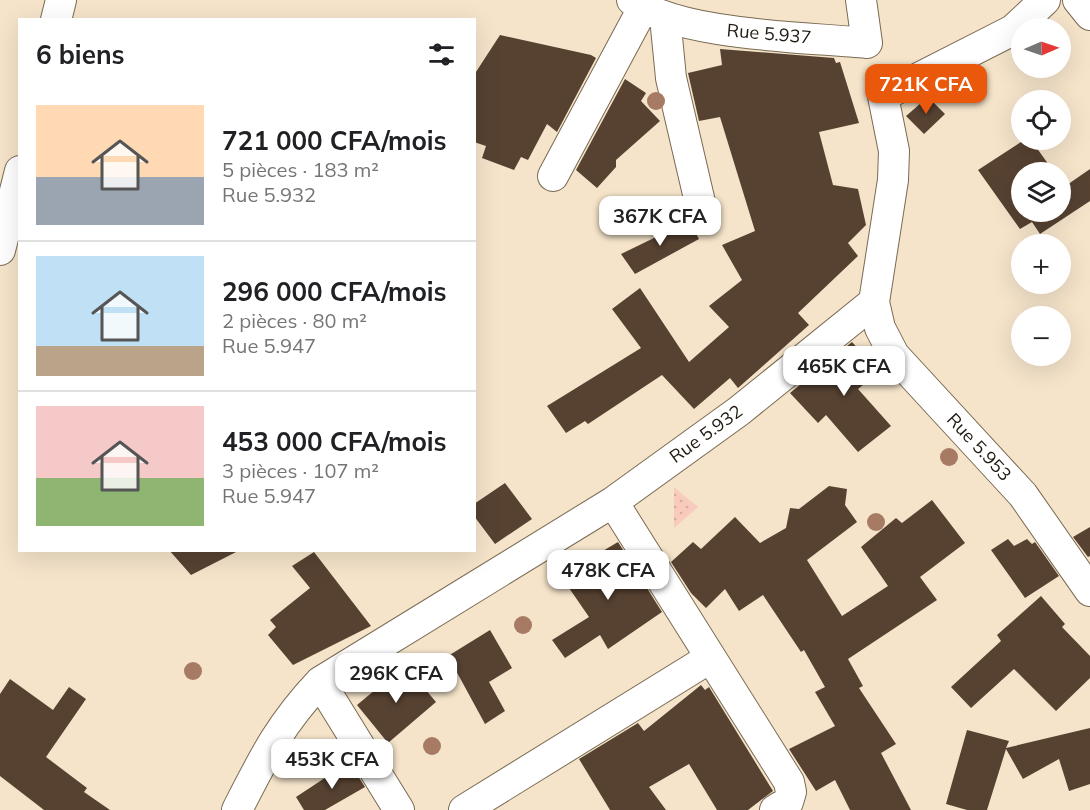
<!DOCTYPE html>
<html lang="fr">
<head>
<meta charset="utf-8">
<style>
  body { margin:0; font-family:Mulish,sans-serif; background:#f6f6f6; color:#202124; height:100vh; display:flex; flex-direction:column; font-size:22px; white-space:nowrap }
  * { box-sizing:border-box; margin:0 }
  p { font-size:20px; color:#757577 }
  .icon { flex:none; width:33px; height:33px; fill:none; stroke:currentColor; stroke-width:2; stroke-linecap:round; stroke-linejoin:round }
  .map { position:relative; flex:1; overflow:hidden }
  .side { position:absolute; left:18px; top:18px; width:458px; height:534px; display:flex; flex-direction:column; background:#fff; border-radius:0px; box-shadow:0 6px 24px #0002 }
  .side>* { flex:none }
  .needle { width:39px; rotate:88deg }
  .fabs { position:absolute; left:1011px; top:18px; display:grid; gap:12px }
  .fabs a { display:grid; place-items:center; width:60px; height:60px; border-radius:50%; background:#fff; box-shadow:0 6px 24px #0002; font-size:30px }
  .price { position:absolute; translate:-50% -51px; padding:0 14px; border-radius:12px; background:#fff; color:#222; font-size:20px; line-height:39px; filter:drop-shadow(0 2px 3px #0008) }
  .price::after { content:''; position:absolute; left:50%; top:36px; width:18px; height:14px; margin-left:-9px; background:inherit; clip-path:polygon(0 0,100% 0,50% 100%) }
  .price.on { background:#ea580c; color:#fff }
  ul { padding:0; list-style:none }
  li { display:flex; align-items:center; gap:18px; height:150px; padding:0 18px }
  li+li { border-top:2px solid #e0e0e0 }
  li span { display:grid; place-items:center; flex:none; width:168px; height:120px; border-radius:0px; color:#555 }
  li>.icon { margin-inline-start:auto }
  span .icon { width:72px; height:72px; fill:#fffc; stroke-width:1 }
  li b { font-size:26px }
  h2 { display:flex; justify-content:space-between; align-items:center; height:72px; padding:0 18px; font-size:26px }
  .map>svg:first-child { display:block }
  .grass { fill:url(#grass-dots) }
  .building { fill:#574232 }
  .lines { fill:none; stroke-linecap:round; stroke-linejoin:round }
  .street-casing { stroke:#796a53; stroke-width:32 }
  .street { stroke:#fff; stroke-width:30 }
  .tree { fill:#a77a64 }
  .labels { text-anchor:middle; stroke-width:6; stroke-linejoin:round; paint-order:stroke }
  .street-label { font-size:18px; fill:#1f190f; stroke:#fff }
</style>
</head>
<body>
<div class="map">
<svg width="1090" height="810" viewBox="0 0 1090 810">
  <defs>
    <pattern id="grass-dots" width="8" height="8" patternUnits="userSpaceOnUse" patternTransform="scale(1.5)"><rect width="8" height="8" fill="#f9cbbe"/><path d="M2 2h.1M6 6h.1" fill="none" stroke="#d5aea2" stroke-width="1.8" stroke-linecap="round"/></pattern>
  </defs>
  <rect width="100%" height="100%" fill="#f5e4ca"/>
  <path class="grass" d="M674,487L698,507L674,528Z"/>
  <path class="building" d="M500,35L591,55L596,58L557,132L547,124L528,160L521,157L514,170L482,158L486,146L474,142V75Z
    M720,49L834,58L836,63L840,62L859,123L819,132L833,185L858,189L866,225L848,243L858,256L798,313L809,325L738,388L730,378L694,409L662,375L588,424L585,421L566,433L547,406L641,348L612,309L640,288L689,362L729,327L709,306L742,280L722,245L755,231L720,117L699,121L688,73L722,65Z
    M625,79L646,93L641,101L660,121L616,160V167L597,188L576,170Z
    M928,97L945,114L924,134L906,116Z
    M1024,140H1031L1054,172H1022V212H1060V182L1064,187L1090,169V201L1040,234L1032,222L1020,229L978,170Z
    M689,221L699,239L635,274L621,254Z
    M852,342L879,372L858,389L891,426L858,452L826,415L818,423L790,393Z
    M505,483L532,519L495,544L474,516V504Z
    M829,486L847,489L845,505L857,522L807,560L842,616L888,586L861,547L896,518L902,523L932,500L965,543L920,577L937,600L848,659L863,686L859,688L896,744L881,753L911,810H850L835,780L816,791L789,749L835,726L815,692L825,687L804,650L801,652L763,595L739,611L725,589L706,608L691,593L671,562L693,542L701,549L735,517L760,543L786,528L790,508L799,509Z
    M1090,527V556L1088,557L1073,537Z
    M1008,539L1014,546L1027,539L1032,544L1035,542L1059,576L1025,598L991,550Z
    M618,542L662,612L608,649L600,635L565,658L552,640L589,617L567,585L581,577L574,568Z
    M169,550H240L191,575Z
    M314,552L371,626L293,665L268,635L276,627L270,620L310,588L292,566Z
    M1041,596L1065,624L1062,627L1090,656V678L1056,711L1014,669L971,708L951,687L1001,641L997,635Z
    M490,630L512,668L489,682L505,711L485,724L448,656Z
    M405,665L436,702L388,743L357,705Z
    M10,679L53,710L69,687L86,699L46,757L87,788L84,792L110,810H44L0,776V694Z
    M701,685L705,690L709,687L773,791L748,810H717L689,764L649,787L666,810H610L579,759L638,723L644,731Z
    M1090,728V784L1069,791L1059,759L1023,779L1006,749L987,810H967L946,804L967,730L1009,741L1006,748Z
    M349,762L365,787L325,810H304L296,797Z"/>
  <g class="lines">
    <g class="street-casing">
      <path id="street" d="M632,0C679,36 806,37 867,43L861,0
        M1078,0L1090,15
        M665,17L671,78L702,211
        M56,20L61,0
        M553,176L643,8
        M0,250L20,171
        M874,302L880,328L894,355L1023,495L1090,591
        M613,502L789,782L791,792L788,802L775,810
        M320,682L399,810
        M237,810C263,759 280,724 320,682L613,502L739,411L874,302L893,180L894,151L883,96L1013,30L1045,0
        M464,810L710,658"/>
    </g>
    <use href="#street" class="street"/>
  </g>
  <g class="tree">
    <circle cx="656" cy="101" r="9"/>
    <circle cx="949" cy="457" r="9"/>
    <circle cx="876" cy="522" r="9"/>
    <circle cx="523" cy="625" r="9"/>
    <circle cx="193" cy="671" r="9"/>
    <circle cx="432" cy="746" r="9"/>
  </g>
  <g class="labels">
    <g class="street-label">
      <text transform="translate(769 34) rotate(5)" y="6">Rue 5.937</text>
      <text transform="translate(706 434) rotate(-36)" y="6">Rue 5.932</text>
      <text transform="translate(979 447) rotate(47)" y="6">Rue 5.953</text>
    </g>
  </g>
</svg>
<div class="fabs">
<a><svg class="needle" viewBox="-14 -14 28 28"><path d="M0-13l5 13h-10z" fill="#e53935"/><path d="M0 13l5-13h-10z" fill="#757577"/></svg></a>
<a><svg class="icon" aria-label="locate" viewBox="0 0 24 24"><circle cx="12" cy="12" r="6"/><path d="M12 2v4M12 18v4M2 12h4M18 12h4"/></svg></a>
<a><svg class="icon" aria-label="layers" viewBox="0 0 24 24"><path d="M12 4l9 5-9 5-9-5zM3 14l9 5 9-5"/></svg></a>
<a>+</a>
<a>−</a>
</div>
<b class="price on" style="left:926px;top:115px">721K CFA</b>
<b class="price" style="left:660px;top:247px">367K CFA</b>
<b class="price" style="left:844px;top:397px">465K CFA</b>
<b class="price" style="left:608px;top:601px">478K CFA</b>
<b class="price" style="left:396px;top:704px">296K CFA</b>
<b class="price" style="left:332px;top:790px">453K CFA</b>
<section class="side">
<h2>6 biens<svg class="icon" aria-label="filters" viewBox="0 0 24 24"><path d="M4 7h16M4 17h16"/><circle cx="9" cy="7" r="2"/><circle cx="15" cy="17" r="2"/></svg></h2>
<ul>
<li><span style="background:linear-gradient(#ffd9b3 60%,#9aa5b1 0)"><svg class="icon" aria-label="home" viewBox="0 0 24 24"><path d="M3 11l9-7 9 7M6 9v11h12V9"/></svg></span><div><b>721 000 CFA/mois</b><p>5 pièces · 183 m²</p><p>Rue 5.932</p></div></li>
<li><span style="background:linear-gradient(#bfe0f5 75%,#b9a48a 0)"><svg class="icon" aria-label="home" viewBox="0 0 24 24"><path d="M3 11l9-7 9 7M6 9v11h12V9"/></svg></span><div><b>296 000 CFA/mois</b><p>2 pièces · 80 m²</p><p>Rue 5.947</p></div></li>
<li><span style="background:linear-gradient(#f6c9c9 60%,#8fb573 0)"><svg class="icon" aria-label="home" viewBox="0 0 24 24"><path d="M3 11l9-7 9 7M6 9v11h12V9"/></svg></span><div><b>453 000 CFA/mois</b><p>3 pièces · 107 m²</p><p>Rue 5.947</p></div></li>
</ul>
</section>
</div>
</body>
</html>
